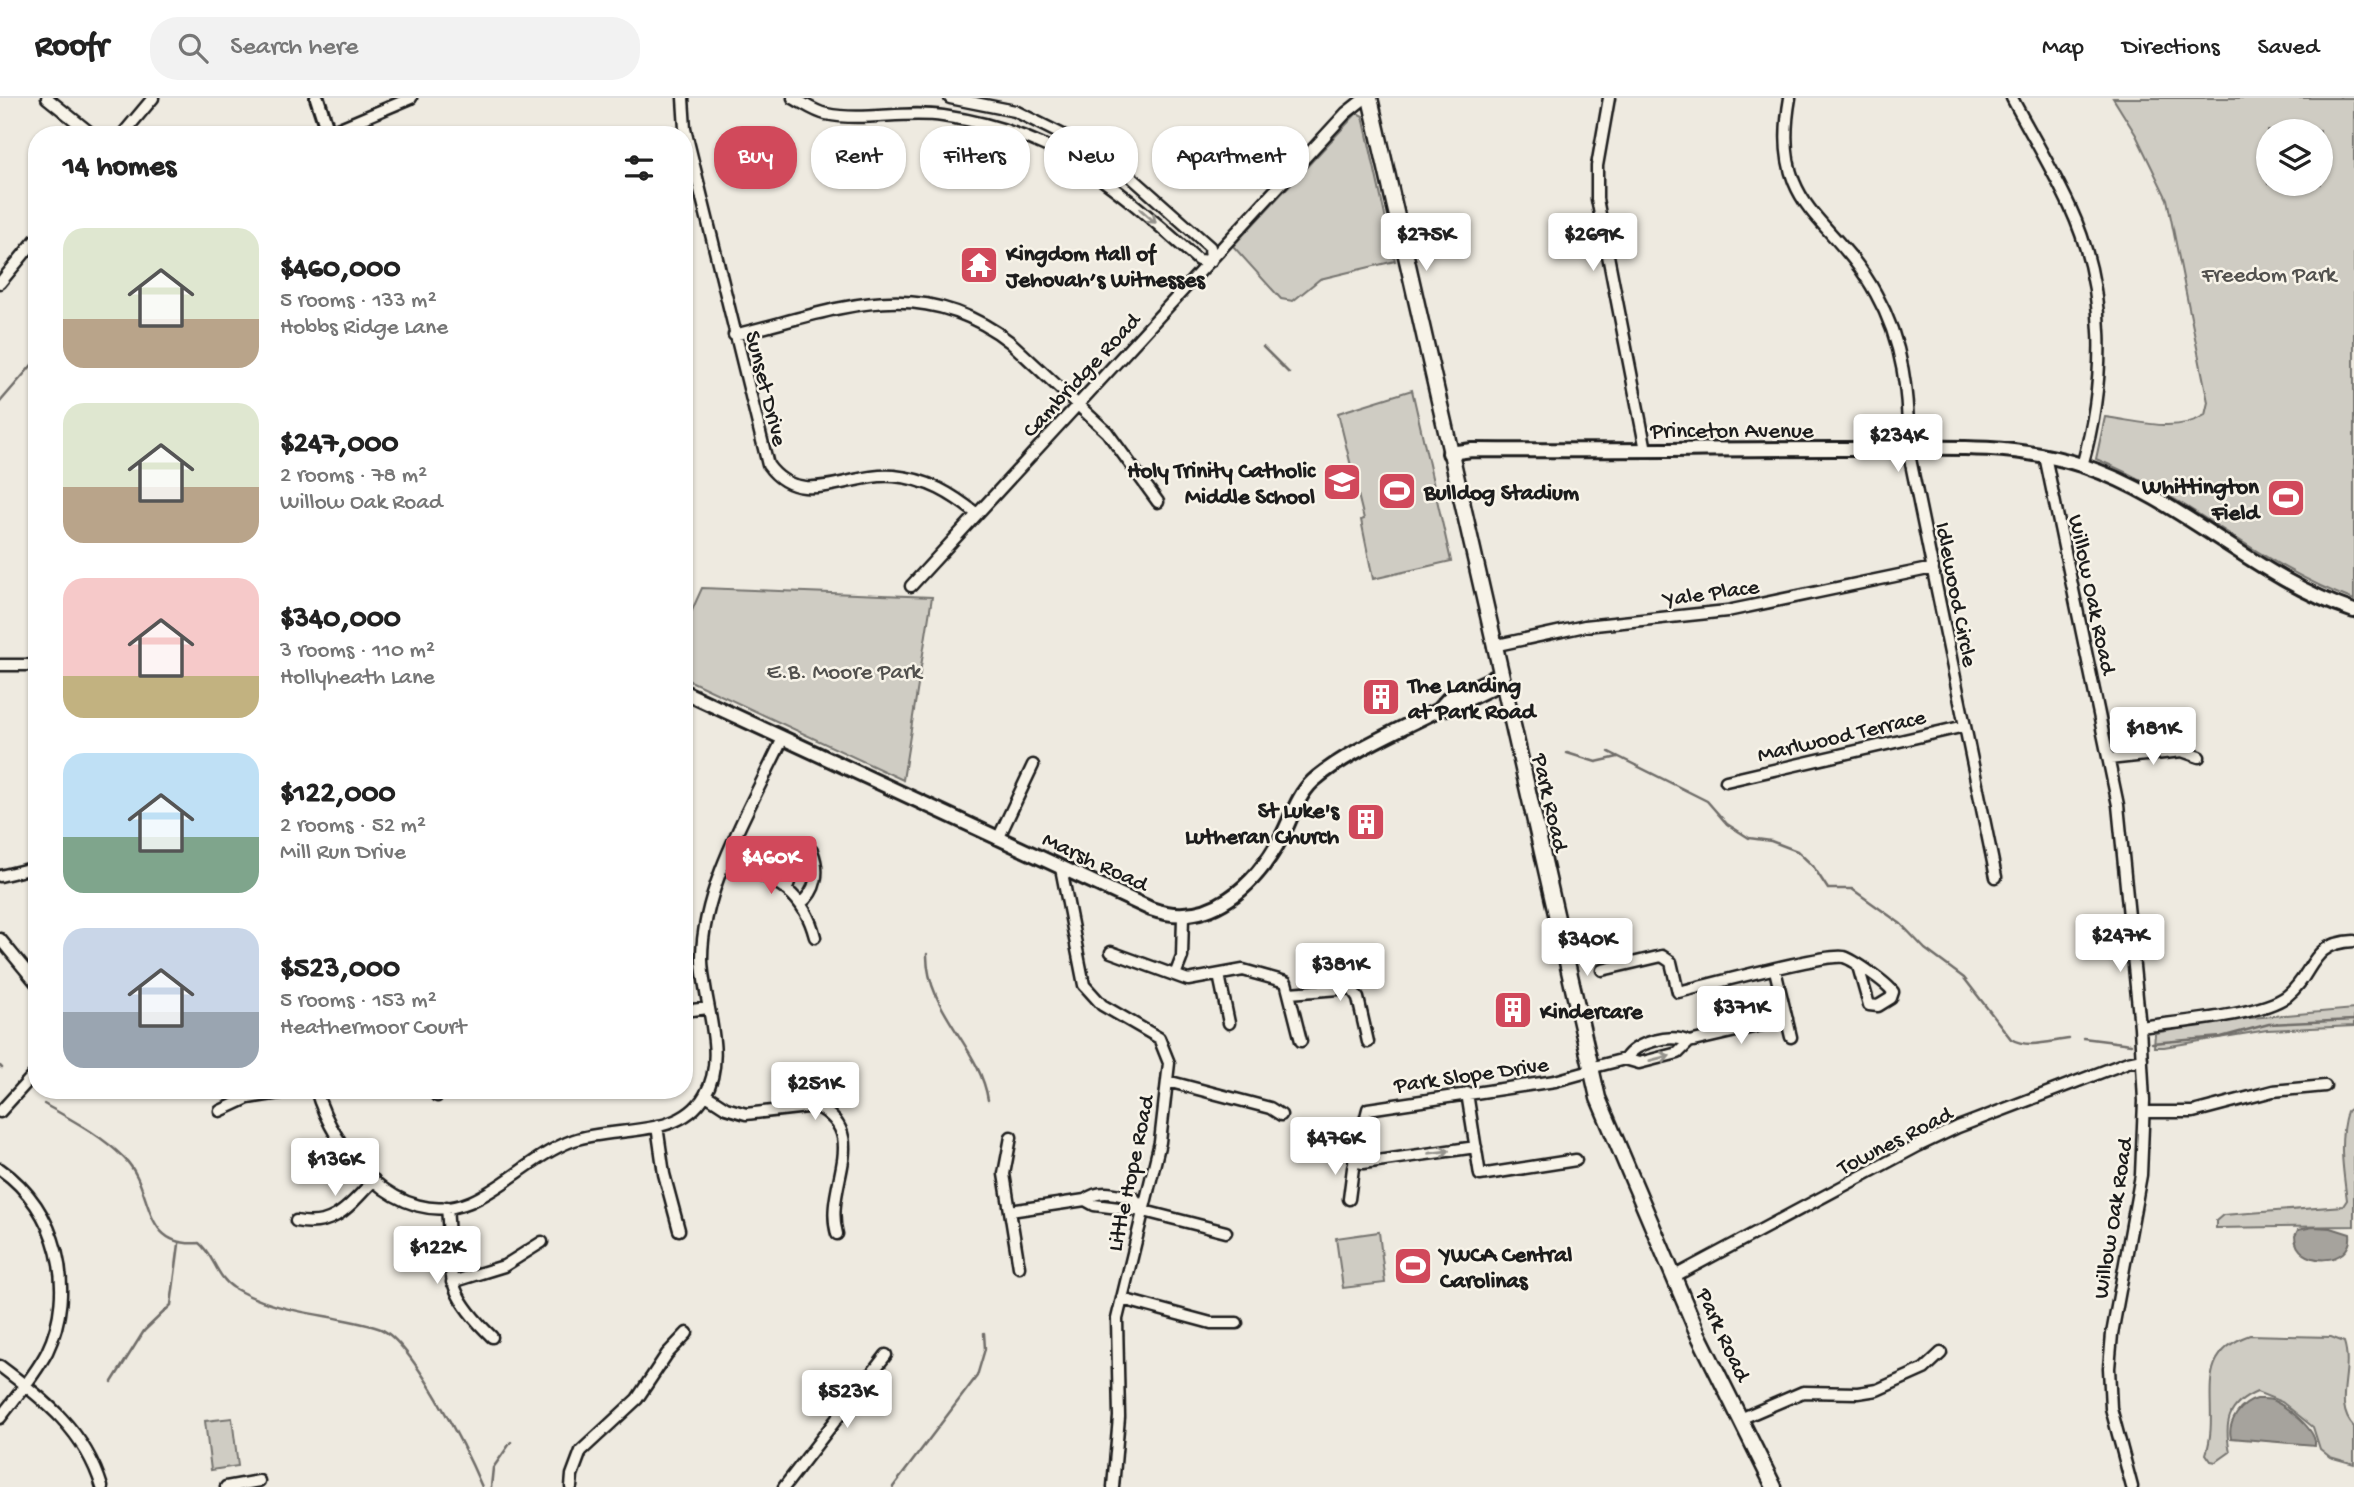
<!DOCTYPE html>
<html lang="en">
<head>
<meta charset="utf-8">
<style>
  body { margin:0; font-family:"Gochi Hand",sans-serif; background:#f2f2f2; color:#222; height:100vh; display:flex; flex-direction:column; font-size:26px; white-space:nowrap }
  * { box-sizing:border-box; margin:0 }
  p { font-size:23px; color:#767676 }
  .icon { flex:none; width:38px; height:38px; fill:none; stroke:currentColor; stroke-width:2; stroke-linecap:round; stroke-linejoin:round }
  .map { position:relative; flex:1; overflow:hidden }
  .panel { position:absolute; left:28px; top:28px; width:665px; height:973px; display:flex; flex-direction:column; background:#fff; border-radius:28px; box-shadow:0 2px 5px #0004 }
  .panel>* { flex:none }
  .top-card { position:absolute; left:714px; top:28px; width:665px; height:63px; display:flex; gap:14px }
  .controls { position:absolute; left:2256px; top:21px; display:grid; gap:14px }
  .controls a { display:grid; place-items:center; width:77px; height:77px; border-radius:50%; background:#fff; box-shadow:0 2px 5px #0004; font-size:35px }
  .price { position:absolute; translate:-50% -60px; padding:0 16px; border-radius:7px; background:#fff; color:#222; font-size:23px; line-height:46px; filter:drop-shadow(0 2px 4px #0008) }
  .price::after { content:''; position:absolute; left:50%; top:42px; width:21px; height:16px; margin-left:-10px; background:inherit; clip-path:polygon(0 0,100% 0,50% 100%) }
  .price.active { background:#d1495b; color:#fff }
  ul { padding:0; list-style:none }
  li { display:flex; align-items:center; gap:21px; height:175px; padding:0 35px }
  li span { display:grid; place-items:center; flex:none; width:196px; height:140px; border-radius:21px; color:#555 }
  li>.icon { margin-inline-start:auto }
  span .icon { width:84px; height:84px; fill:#fffc; stroke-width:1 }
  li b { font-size:30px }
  h2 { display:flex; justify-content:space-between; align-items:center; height:84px; padding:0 35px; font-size:30px }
  .pill { padding:0 24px; border-radius:28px; background:#fff; box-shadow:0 2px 5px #0004; font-size:24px; line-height:63px }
  .pill.active { background:#d1495b; color:#fff }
  header { display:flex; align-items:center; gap:42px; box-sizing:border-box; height:98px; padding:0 35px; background:#fff; border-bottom:2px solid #e0e0e0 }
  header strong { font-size:33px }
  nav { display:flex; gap:38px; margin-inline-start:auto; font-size:24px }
  .search { width:490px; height:63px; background:#f2f2f2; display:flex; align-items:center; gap:18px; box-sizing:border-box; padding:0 24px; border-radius:28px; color:#767676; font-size:26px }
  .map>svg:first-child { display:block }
  .green { fill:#cfccc3; stroke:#767470; stroke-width:2; fill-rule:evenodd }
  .water { fill:#a6a39d; stroke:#6f6d69; stroke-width:2 }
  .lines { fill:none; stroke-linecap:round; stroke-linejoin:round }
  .stream { stroke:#6f6d69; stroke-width:2.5 }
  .minor-casing { stroke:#1c1c1c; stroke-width:15 }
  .tertiary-casing { stroke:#1c1c1c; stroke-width:18 }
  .secondary-casing { stroke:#1c1c1c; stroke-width:19 }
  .minor { stroke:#f7f3e8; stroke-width:10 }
  .tertiary { stroke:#f7f3e8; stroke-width:12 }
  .secondary { stroke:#f7f3e8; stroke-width:14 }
  .oneway { stroke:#94928c }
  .labels { text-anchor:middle; stroke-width:5; stroke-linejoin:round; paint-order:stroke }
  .poi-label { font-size:23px; font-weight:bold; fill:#1c1c1c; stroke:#f7f3e8; text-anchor:start }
  .park-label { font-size:23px; fill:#52514e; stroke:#f7f3e8 }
  .street-label { font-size:23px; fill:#1c1c1c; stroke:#f7f3e8 }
</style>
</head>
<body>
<header>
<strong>Roofr</strong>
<div class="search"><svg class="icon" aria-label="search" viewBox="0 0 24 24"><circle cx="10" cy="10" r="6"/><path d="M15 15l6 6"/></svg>Search here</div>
<nav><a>Map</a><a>Directions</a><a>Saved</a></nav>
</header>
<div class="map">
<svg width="2354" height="1389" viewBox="0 0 2354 1389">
  <rect width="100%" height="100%" fill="#eeeae0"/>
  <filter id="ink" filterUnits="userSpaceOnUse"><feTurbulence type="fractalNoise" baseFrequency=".0143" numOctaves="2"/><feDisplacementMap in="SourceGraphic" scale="14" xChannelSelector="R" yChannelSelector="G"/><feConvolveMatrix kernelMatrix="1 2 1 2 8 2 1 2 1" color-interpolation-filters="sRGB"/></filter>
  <g filter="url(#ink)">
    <path class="green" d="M2113,0H2354V502C2260,468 2188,398 2096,361L2105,319C2138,323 2175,336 2205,317L2208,304L2167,101L2136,37ZM2268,33H2320V86H2268Z
      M1357,15L1363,18L1395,163L1320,181L1293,203L1281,201L1233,148Z
      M1412,292L1451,463L1373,481L1361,422L1364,421L1338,315Z
      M702,490L932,499L903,682L684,580V530Z
      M2354,911V928L2267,932L2164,949H2154L2155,935L2228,922Z
      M2354,1008V1128L2216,1130V1123L2223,1117L2343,1108L2347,1102C2343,1072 2338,1042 2347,1013Z
      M1379,1134L1385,1185L1343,1190L1336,1140Z
      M2250,1237L2331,1239L2344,1244C2354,1275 2332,1306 2354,1329V1366L2330,1359L2320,1351L2313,1329L2282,1304L2257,1294C2227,1307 2224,1325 2230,1354L2216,1364L2211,1363L2206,1356C2222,1309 2188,1258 2250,1237Z
      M232,1320L238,1368L211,1372L205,1323Z"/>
    <path class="water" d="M2313,1129L2331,1130L2350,1136C2354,1169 2295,1170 2295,1138L2298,1132Z
      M2257,1301C2262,1301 2269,1300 2274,1303C2287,1309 2317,1332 2315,1347L2231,1340C2227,1324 2241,1305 2257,1301Z"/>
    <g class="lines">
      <path class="stream" d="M1263,249L1289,275
        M0,304L37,261
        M1609,654L1707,703L1727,726L1749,740L1771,743L1797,753L1813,768L1828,791H1852L1901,826L1925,851L1964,880L2011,941C2027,951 2051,943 2069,941
        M1567,655L1596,664L1618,659
        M927,856C926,912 980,949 988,1002
        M2083,940L2131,946
        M2152,945L2221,939L2269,926L2354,922
        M0,968L2,970
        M44,1006C72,1022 101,1037 124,1060C155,1090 139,1150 199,1145C214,1157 216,1179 234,1190C280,1217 330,1215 378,1230C411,1240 468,1356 482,1389
        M112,1284L144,1233L171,1207L179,1146
        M491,1389L493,1370L511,1344
        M893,1389L977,1278L985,1251L984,1235"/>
      <g class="minor-casing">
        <path id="minor" d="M47,0L93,37
          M683,0L685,31L768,367C800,412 850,374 894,378C928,381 952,396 977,416
          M793,0C803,5 815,14 826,16C864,24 905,12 943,18C1059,34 1115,89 1198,162L1211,163L1210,149L1111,61L1015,13L950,0
          M1609,0L1597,68V101L1646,352
          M1790,0C1770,113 1833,116 1876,196C1903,244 1909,296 1908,351L1996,779
          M2012,0C2031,36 2053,72 2070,109C2108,191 2106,283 2082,368
          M328,35L411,0
          M122,37L153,0
          M0,185L37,140
          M734,237C835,213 918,173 1010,244L1107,334L1158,404
          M2045,358L2118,707L2140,929L2144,1003L2141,1077L2112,1236L2109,1270L2111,1310L2132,1389
          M911,488L1346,15L1365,0
          M1493,548L1585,528L1727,513L1933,470
          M0,567H37
          M2109,661L2182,653L2199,659
          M1726,683L1965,628
          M998,741L1033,667
          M727,762C770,781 802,788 815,839
          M1061,770L1084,887L1102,907L1159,940L1169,965L1160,1044L1117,1221L1119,1319L1113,1389
          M0,778L37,769
          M787,790L799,754L805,750L812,753C820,773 817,793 800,806
          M0,841L37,886
          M1111,854L1188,882L1243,872L1286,884L1301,943
          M1602,872L1662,858L1671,864L1678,894C1706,888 1824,855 1844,859C1854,862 1887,885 1893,894L1891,900L1878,908L1869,907L1858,868
          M1775,872L1791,939
          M1175,877L1182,859L1183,818
          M1219,877L1229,925
          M1290,895L1351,890L1358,900L1368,944
          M684,913L708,910
          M2140,929C2175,924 2261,918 2287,898C2315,876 2308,845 2354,843
          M1625,961C1636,944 1671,935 1689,944
          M1590,970L1625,961L1639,965L1678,955L1689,944L1787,921
          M1167,983L1270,1010L1281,1017
          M316,992C333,1052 398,1134 470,1104C507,1088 535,1056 574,1042C616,1028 680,1041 705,997C728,958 703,904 702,862C701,789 753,705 783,640
          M433,992L437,998
          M1467,995L1480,1077L1576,1062
          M706,997L726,1010L746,1016L816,1008C873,1037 823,1088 837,1136
          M220,1013L248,1000L298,992
          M0,1014L37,973
          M2144,1014H2193L2273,993L2325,988
          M657,1028L664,1076L679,1132
          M1011,1039L1004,1076L1019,1169
          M1354,1063L1363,1065L1476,1049
          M0,1071C58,1111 77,1192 47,1254C35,1277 16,1299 0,1320
          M1349,1101L1353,1070L1368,1011L1555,983L1591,973
          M447,1109C453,1176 440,1189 492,1239
          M1010,1113L1085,1102
          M1144,1113L1134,1100C1116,1096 1100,1090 1085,1102L1094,1107L1144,1113L1226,1134
          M296,1123C334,1131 350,1107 374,1082
          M1673,1179L1918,1048L1958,1029L2128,964L2142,961
          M452,1184L504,1168L542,1144
          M1122,1201L1211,1225H1237
          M0,1268C45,1302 85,1333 102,1389
          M1740,1321L1803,1294L1858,1295L1877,1292L1924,1271L1941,1255
          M226,1389L259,1383
          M571,1389L572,1377L581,1353L637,1301L667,1256L687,1235
          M784,1389L886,1257"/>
      </g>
      <g class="tertiary-casing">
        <path id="tertiary" d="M317,0L329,37
          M1449,355L1472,352C1593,353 1715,351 1837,351C1918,351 2006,342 2084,368C2183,401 2255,480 2354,513
          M684,594L1151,811C1210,832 1256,787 1282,738C1292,719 1297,698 1313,683C1343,656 1401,631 1438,612L1452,609L1501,585
          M1438,612L1448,601L1500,577"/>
      </g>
      <g class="secondary-casing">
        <path id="secondary" d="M1370,0L1598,1000L1698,1236L1774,1389"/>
      </g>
      <use href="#minor" class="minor"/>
      <use href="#tertiary" class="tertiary"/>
      <use href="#secondary" class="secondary"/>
    </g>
    <defs><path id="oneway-shaft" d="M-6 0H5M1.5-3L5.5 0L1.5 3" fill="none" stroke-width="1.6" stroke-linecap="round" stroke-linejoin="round" transform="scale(1.75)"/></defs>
    <g class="oneway">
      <use href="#oneway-shaft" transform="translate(1148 118) rotate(41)"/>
      <use href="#oneway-shaft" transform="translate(1660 960) rotate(-14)"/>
      <use href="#oneway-shaft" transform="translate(1439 1054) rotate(-8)"/>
    </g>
  </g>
  <defs>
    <g id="temple-square" transform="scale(2.0125)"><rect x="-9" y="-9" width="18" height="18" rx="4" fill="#d1495b" stroke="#f7f3e8"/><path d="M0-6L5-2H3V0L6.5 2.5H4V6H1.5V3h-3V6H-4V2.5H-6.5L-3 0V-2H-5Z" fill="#fff"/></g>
    <g id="school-square" transform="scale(2.0125)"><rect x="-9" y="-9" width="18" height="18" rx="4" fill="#d1495b" stroke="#f7f3e8"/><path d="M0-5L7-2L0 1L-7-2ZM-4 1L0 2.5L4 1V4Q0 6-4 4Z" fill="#fff"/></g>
    <g id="stadium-square" transform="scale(2.0125)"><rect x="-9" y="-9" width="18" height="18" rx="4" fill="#d1495b" stroke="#f7f3e8"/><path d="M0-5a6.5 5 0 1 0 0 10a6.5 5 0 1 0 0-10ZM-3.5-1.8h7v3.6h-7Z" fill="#fff"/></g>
    <g id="building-square" transform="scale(2.0125)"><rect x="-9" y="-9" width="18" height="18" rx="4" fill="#d1495b" stroke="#f7f3e8"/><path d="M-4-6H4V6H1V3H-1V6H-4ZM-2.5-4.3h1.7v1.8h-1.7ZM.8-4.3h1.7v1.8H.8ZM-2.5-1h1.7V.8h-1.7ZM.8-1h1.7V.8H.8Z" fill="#fff"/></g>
  </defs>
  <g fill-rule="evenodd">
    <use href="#temple-square" x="979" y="167"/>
    <use href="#school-square" x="1342" y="384"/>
    <use href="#stadium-square" x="1397" y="393"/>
    <use href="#stadium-square" x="2286" y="400"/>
    <use href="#building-square" x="1381" y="599"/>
    <use href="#building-square" x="1366" y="724"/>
    <use href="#building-square" x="1513" y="912"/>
    <use href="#stadium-square" x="1413" y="1168"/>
  </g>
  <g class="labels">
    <g class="poi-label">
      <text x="1006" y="162">Kingdom Hall of<tspan x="1006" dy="26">Jehovah’s Witnesses</tspan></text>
      <text x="1315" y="379" text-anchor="end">Holy Trinity Catholic<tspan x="1315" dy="26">Middle School</tspan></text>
      <text x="2259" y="395" text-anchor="end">Whittington<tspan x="2259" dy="26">Field</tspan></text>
      <text x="1424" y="401">Bulldog Stadium</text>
      <text x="1408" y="594">The Landing<tspan x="1408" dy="26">at Park Road</tspan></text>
      <text x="1339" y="719" text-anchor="end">St Luke's<tspan x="1339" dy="26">Lutheran Church</tspan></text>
      <text x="1540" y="920">Kindercare</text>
      <text x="1440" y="1163">YWCA Central<tspan x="1440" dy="26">Carolinas</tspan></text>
    </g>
    <g class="park-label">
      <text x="2269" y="183">Freedom Park</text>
      <text x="844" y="580">E.B. Moore Park</text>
    </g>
    <g class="street-label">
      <text transform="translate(1080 276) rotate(-47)" y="8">Cambridge Road</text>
      <text transform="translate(768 290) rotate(76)" y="8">Sunset Drive</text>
      <text x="1732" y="339">Princeton Avenue</text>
      <text transform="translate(1711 493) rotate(-8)" y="8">Yale Place</text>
      <text transform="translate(1958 496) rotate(79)" y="8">Idlewood Circle</text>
      <text transform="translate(2094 496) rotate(78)" y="8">Willow Oak Road</text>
      <text transform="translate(1841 636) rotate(-13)" y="8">Marlwood Terrace</text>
      <text transform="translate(1552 704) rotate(77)" y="8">Park Road</text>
      <text transform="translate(1096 762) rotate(25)" y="8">Marsh Road</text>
      <text transform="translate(1471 975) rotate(-8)" y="8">Park Slope Drive</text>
      <text transform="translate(1894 1041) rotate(-27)" y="8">Townes Road</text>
      <text transform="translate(1129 1075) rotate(-78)" y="8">Little Hope Road</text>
      <text transform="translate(2111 1120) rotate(-81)" y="8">Willow Oak Road</text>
      <text transform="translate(1725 1236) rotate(65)" y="8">Park Road</text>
    </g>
  </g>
</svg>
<div class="controls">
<a><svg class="icon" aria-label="layers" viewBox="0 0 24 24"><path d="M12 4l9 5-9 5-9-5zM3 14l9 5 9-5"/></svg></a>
</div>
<b class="price" style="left:1426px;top:175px">$275K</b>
<b class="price" style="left:1593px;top:175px">$269K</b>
<b class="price" style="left:1898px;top:376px">$234K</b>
<b class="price" style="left:2153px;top:669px">$181K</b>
<b class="price active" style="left:771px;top:798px">$460K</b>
<b class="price" style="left:2120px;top:876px">$247K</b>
<b class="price" style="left:1587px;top:880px">$340K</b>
<b class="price" style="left:1340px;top:905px">$381K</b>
<b class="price" style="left:1741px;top:948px">$371K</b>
<b class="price" style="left:815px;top:1024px">$251K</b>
<b class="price" style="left:1335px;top:1079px">$476K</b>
<b class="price" style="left:335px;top:1100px">$136K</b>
<b class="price" style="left:437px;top:1188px">$122K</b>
<b class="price" style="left:847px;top:1332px">$523K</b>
<div class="top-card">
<a class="pill active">Buy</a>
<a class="pill">Rent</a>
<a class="pill">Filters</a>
<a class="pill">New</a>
<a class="pill">Apartment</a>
</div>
<section class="panel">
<h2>14 homes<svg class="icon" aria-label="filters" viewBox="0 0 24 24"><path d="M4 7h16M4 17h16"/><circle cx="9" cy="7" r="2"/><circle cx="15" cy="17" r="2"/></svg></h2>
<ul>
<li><span style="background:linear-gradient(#dfe7d0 65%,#b9a48a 0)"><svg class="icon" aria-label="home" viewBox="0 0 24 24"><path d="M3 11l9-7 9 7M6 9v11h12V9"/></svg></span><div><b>$460,000</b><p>5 rooms · 133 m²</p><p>Hobbs Ridge Lane</p></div></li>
<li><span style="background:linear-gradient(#dfe7d0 60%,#b9a48a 0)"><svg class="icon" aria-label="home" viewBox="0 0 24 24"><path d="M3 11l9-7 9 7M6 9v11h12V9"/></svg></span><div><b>$247,000</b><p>2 rooms · 78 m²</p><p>Willow Oak Road</p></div></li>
<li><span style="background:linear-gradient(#f6c9c9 70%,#c2b280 0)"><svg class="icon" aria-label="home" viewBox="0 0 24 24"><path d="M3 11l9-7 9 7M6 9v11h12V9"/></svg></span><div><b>$340,000</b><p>3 rooms · 110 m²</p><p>Hollyheath Lane</p></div></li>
<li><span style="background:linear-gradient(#bfe0f5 60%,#7fa58c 0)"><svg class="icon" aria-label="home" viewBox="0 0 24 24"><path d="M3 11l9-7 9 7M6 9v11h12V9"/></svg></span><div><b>$122,000</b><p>2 rooms · 52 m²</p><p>Mill Run Drive</p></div></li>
<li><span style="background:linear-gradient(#c9d6e8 60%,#9aa5b1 0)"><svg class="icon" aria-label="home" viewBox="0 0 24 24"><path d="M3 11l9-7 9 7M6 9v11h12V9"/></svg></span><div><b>$523,000</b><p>5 rooms · 153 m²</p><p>Heathermoor Court</p></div></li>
</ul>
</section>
</div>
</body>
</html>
